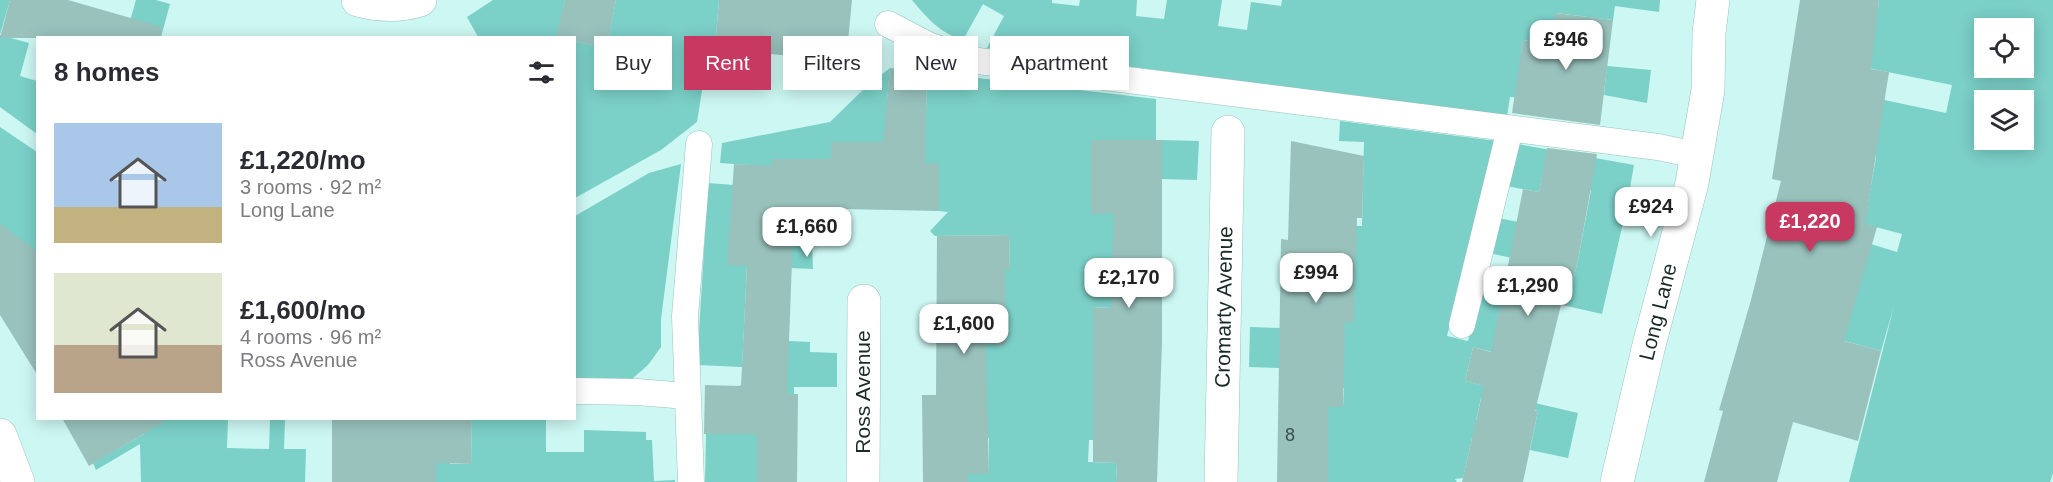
<!DOCTYPE html>
<html lang="en">
<head>
<meta charset="utf-8">
<style>
  body { margin:0; font-family:Helvetica,sans-serif; background:#f7f7f7; color:#2b2b33; height:100vh; display:flex; flex-direction:column; font-size:22px; white-space:nowrap }
  * { box-sizing:border-box; margin:0 }
  p { font-size:20px; color:#7c7c81 }
  .icon { flex:none; width:33px; height:33px; fill:none; stroke:currentColor; stroke-width:2; stroke-linecap:round; stroke-linejoin:round }
  .map { position:relative; flex:1; overflow:hidden }
  .panel { position:absolute; left:36px; top:36px; width:540px; height:384px; display:flex; flex-direction:column; background:#fff; border-radius:0px; box-shadow:0 3px 15px #0003 }
  .panel>* { flex:none }
  .guide { position:absolute; left:594px; top:36px; width:570px; height:54px; display:flex; gap:12px }
  .fabs { position:absolute; left:1974px; top:18px; display:grid; gap:12px }
  .fabs a { display:grid; place-items:center; width:60px; height:60px; border-radius:0px; background:#fff; box-shadow:0 3px 15px #0003; font-size:30px }
  .price { position:absolute; translate:-50% -51px; padding:0 14px; border-radius:12px; background:#fff; color:#222; font-size:20px; line-height:39px; filter:drop-shadow(0 2px 3px #0008) }
  .price::after { content:''; position:absolute; left:50%; top:36px; width:18px; height:14px; margin-left:-9px; background:inherit; clip-path:polygon(0 0,100% 0,50% 100%) }
  .price.current { background:#c83962; color:#fff }
  ul { padding:0; list-style:none }
  li { display:flex; align-items:center; gap:18px; height:150px; padding:0 18px }
  li span { display:grid; place-items:center; flex:none; width:168px; height:120px; border-radius:0px; color:#555 }
  li>.icon { margin-inline-start:auto }
  span .icon { width:72px; height:72px; fill:#fffc; stroke-width:1 }
  li b { font-size:26px }
  h2 { display:flex; justify-content:space-between; align-items:center; height:72px; padding:0 18px; font-size:26px }
  .chip { padding:0 21px; border-radius:0px; background:#fff; box-shadow:0 3px 15px #0003; font-size:21px; line-height:54px }
  .chip.current { background:#c83962; color:#fff }
  .map>svg:first-child { display:block }
  .green { fill:#7bd0c8; fill-rule:evenodd }
  .building { fill:#99c2bd }
  .lines { fill:none; stroke-linecap:round; stroke-linejoin:round }
  .service-casing { stroke:#99c3be; stroke-width:27 }
  .minor-casing { stroke:#99c3be; stroke-width:34 }
  .tertiary-casing { stroke:#99c3be; stroke-width:34 }
  .service { stroke:#fff; stroke-width:26 }
  .minor { stroke:#fff; stroke-width:33 }
  .tertiary { stroke:#fff; stroke-width:33 }
  .labels { text-anchor:middle; stroke-width:6; stroke-linejoin:round; paint-order:stroke }
  .number-label { font-size:18px; fill:#3a504e }
  .street-label { font-size:21px; fill:#1a2a29; stroke:#fff }
</style>
</head>
<body>
<div class="map">
<svg width="2053" height="482" viewBox="0 0 2053 482">
  <rect width="100%" height="100%" fill="#ccf7f2"/>
  <path class="green" d="M0,0H10L0,35L29,43L20,76L37,81V134L0,107Z
    M136,0H156L170,4L161,37L126,35Z
    M493,0H565L557,37H478L467,17Z
    M616,0H719L715,48L709,47L697,122L661,150L575,198V41L631,53L633,41L609,36Z
    M912,0H1052V3L1079,6L1080,0H1137L1136,16L1164,19L1167,0H1222L1218,26L1247,30L1251,2L1281,6L1282,0H1660L1659,12L1615,6L1613,20L1556,13L1552,44L1523,40L1521,54L1545,100L1510,97L1507,116L987,48L1004,16L983,4L963,40C941,34 926,17 912,0Z
    M1879,0H2053V473L2050,482H1849L1894,306L1881,351L1747,314L1853,253L1867,209L1876,157L1870,97L1946,113L1952,85L1868,68L1867,8L1878,9ZM1984,28H2024V68H1984ZM1984,100H2024V140H1984ZM1868,225L1902,234L1897,252L1864,242Z
    M1607,66L1651,70L1647,103L1604,95Z
    M890,68L887,101L926,112L927,72L1156,99V140H1114V179L1091,213H1153L1112,308L1093,307V379L1135,380L1098,440H1089L1088,462L1117,463L1116,482H968V474H989V438L966,437L986,378V345L1000,270H1010L1009,235L935,236L930,231L948,212L939,211V164L902,163L850,142H831V159H772V188L767,190L812,245L813,269L747,266L742,367L697,365L708,183L747,186L749,165L720,163L722,143L830,122L868,85Z
    M1340,121L1497,141L1473,228L1447,336L1468,341L1481,287L1519,296L1538,364L1473,347L1465,381L1536,399L1535,403L1578,413L1568,458L1530,450L1538,411L1481,398L1476,420L1495,425L1492,442L1472,438L1463,478L1455,479L1457,482H1328V426L1293,407H1343L1344,388H1329L1331,321L1354,322L1295,224L1362,226L1364,142L1339,141Z
    M0,127L37,152V299L0,224Z
    M1162,140L1199,141L1197,180L1161,179Z
    M1517,144L1634,165L1626,210L1602,314L1567,306L1578,260L1591,190L1586,189L1546,157L1539,192L1506,186Z
    M681,164L661,319V347L648,365L632,379L575,378V216L649,173Z
    M1498,218L1533,225L1526,261L1489,253Z
    M1250,327L1281,328L1280,368L1249,367Z
    M789,341L810,342V352L837,353V387H794V394L742,393L741,434H757V482H705L706,434L738,386L742,385Z
    M546,418V452H584V430L646,432V440H652L654,481L675,480V482H436V465L362,482L450,455V464H471L472,419Z
    M135,419H228L227,448L269,449L270,419H285L284,449H306L305,482H141L140,444L96,470L93,463L144,434Z"/>
  <path class="building" d="M10,0H68L162,27L161,38H0Z
    M565,0H616L607,48L574,41V38L556,37Z
    M719,0H852L846,62L715,48Z
    M1800,0H1879L1871,69L1889,72L1865,224L1877,227L1844,341L1881,351L1858,441L1793,422L1777,482H1704L1723,411L1719,410L1751,300L1781,181L1772,179Z
    M1555,13L1613,20L1600,125L1512,113L1523,40L1552,44Z
    M890,68L927,72L925,163H939V211L794,208L787,394H798L797,482H757V434H704L705,385L741,386L747,266L727,265L734,164L772,166V159H831V142H883Z
    M1091,140H1162V343L1157,482H1116L1117,463L1093,462V307L1111,308L1114,213L1091,214Z
    M1291,141L1364,156L1362,218H1357L1354,322H1345L1343,407H1328V482H1277L1281,239L1288,240Z
    M1547,148L1597,154L1578,260L1567,306L1561,305L1535,411H1538L1523,482H1462L1484,386L1465,381L1473,347L1491,352L1523,189L1539,192Z
    M0,224L38,252V376L0,315Z
    M1009,235L1010,270H1005L1006,345H986L989,474H968V482H923L922,395H936L937,236Z
    M62,418H171L89,466Z
    M332,418H472L471,464L437,463L436,482H332Z"/>
  <g class="lines">
    <g class="service-casing">
      <path id="service" d="M888,24L930,46L978,61L1658,147L1696,155
        M1462,325L1510,129
        M574,391L637,392L687,396
        M691,482L685,316L699,144"/>
    </g>
    <g class="minor-casing">
      <path id="minor" d="M358,0C379,6 400,6 420,0
        M0,435L18,482
        M863,482L864,301
        M1221,482L1228,132"/>
    </g>
    <g class="tertiary-casing">
      <path id="tertiary" d="M1617,482L1649,345L1692,183L1708,90L1709,33L1713,0"/>
    </g>
    <use href="#service" class="service"/>
    <use href="#minor" class="minor"/>
    <use href="#tertiary" class="tertiary"/>
  </g>
  <g class="labels">
    <g class="number-label">
      <text x="1290" y="441">8</text>
    </g>
    <g class="street-label">
      <text transform="translate(1224 307) rotate(-89)" y="7">Cromarty Avenue</text>
      <text transform="translate(1658 312) rotate(-76)" y="7">Long Lane</text>
      <text transform="translate(863 392) rotate(-90)" y="7">Ross Avenue</text>
    </g>
  </g>
</svg>
<div class="fabs">
<a><svg class="icon" aria-label="locate" viewBox="0 0 24 24"><circle cx="12" cy="12" r="6"/><path d="M12 2v4M12 18v4M2 12h4M18 12h4"/></svg></a>
<a><svg class="icon" aria-label="layers" viewBox="0 0 24 24"><path d="M12 4l9 5-9 5-9-5zM3 14l9 5 9-5"/></svg></a>
</div>
<b class="price" style="left:1566px;top:71px">£946</b>
<b class="price" style="left:1651px;top:238px">£924</b>
<b class="price current" style="left:1810px;top:253px">£1,220</b>
<b class="price" style="left:807px;top:258px">£1,660</b>
<b class="price" style="left:1316px;top:304px">£994</b>
<b class="price" style="left:1129px;top:309px">£2,170</b>
<b class="price" style="left:1528px;top:317px">£1,290</b>
<b class="price" style="left:964px;top:355px">£1,600</b>
<div class="guide">
<a class="chip">Buy</a>
<a class="chip current">Rent</a>
<a class="chip">Filters</a>
<a class="chip">New</a>
<a class="chip">Apartment</a>
</div>
<section class="panel">
<h2>8 homes<svg class="icon" aria-label="filters" viewBox="0 0 24 24"><path d="M4 7h16M4 17h16"/><circle cx="9" cy="7" r="2"/><circle cx="15" cy="17" r="2"/></svg></h2>
<ul>
<li><span style="background:linear-gradient(#a9c7e8 70%,#c2b280 0)"><svg class="icon" aria-label="home" viewBox="0 0 24 24"><path d="M3 11l9-7 9 7M6 9v11h12V9"/></svg></span><div><b>£1,220/mo</b><p>3 rooms · 92 m²</p><p>Long Lane</p></div></li>
<li><span style="background:linear-gradient(#dfe7d0 60%,#b9a48a 0)"><svg class="icon" aria-label="home" viewBox="0 0 24 24"><path d="M3 11l9-7 9 7M6 9v11h12V9"/></svg></span><div><b>£1,600/mo</b><p>4 rooms · 96 m²</p><p>Ross Avenue</p></div></li>
</ul>
</section>
</div>
</body>
</html>
